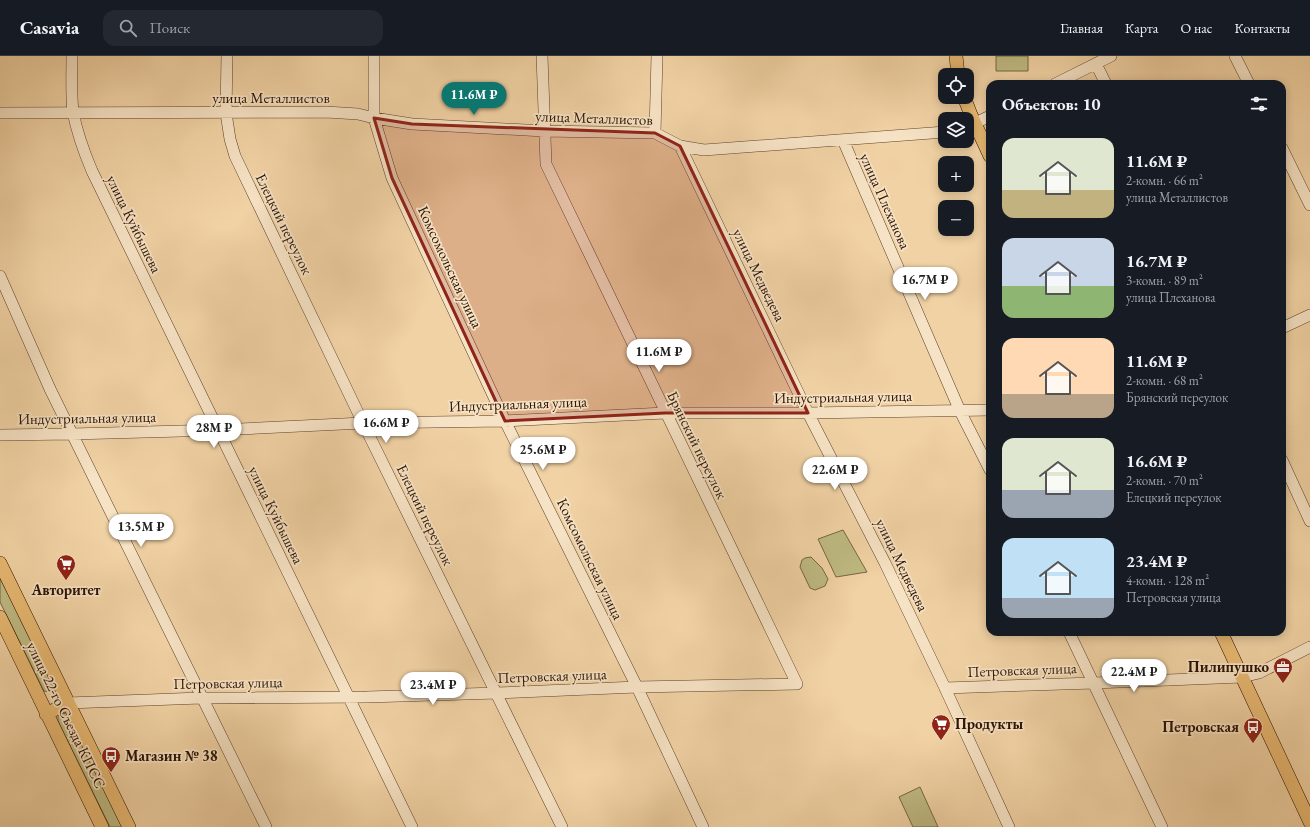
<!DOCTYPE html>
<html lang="ru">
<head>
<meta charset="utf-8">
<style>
  body { margin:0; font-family:"EB Garamond",serif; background:#242831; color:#f1f3f6; height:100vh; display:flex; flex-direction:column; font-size:15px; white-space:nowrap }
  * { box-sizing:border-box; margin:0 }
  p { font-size:13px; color:#9ea1a6 }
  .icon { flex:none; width:22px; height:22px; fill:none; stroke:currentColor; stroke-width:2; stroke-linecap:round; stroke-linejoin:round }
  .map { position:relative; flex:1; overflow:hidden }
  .details { position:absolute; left:986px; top:24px; width:300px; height:556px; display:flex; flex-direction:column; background:#171b24; border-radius:12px; box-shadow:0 2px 10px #0003 }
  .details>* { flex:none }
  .buttons { position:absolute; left:938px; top:12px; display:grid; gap:8px }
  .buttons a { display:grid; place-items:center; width:36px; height:36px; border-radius:8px; background:#171b24; box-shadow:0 2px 10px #0003; font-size:20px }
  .price { position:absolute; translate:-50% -34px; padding:0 9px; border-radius:14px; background:#fff; color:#222; font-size:13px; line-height:26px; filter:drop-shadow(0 1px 2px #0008) }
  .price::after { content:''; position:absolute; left:50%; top:24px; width:12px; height:9px; margin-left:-6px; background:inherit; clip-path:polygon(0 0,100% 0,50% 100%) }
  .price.current { background:#0f766e; color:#fff }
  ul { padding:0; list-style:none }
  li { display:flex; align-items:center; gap:12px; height:100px; padding:0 16px }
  li span { display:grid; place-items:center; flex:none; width:112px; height:80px; border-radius:12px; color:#555 }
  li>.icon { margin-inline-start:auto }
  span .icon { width:48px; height:48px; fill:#fffc; stroke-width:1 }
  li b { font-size:17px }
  h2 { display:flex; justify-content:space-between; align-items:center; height:48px; padding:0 16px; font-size:17px }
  header { display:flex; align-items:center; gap:24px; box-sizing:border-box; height:56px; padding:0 20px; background:#171b24; border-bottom:1px solid #363941 }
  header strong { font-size:19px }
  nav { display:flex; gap:22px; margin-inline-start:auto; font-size:14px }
  .search { width:280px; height:36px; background:#242831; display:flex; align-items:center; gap:10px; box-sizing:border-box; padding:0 14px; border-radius:12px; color:#9ea1a6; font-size:15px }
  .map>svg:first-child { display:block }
  .green { fill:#bfba82; stroke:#756642 }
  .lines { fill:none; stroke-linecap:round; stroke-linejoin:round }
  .minor-casing { stroke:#5c422a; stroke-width:12 }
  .major-casing { stroke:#2b1201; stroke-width:14 }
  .minor { stroke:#f6e2c4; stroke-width:11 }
  .major { stroke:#e8b972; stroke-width:13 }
  .marked { fill:#8f2418; fill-opacity:0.2; stroke:#8f2418; stroke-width:3; stroke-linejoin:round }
  .labels { text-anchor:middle; stroke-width:3.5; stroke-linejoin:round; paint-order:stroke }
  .street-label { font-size:15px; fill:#2b1201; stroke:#f6e2c4 }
  .poi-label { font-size:15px; font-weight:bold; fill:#2b1201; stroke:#f6e2c4; text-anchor:end }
</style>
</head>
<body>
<header>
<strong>Casavia</strong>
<div class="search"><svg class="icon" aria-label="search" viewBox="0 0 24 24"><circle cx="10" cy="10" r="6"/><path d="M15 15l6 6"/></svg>Поиск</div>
<nav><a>Главная</a><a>Карта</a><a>О нас</a><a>Контакты</a></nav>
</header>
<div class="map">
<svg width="1310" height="771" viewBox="0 0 1310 771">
  <rect width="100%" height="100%" fill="#f1d2a4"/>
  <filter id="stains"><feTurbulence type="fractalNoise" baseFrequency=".005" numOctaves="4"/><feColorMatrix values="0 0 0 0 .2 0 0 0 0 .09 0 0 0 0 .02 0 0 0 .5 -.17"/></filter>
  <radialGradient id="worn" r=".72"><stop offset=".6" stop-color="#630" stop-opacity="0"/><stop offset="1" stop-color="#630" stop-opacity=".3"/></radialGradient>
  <path class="green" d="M996,0H1028V15H996Z
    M843,474L867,516L836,521L818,483Z
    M811,501L822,512L828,523L825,530L815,534L810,532L800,511L802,504L805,502Z
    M0,520L54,629L53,633L49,636L44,635L0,546Z
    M67,657L124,771H110L58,665V660L60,658Z
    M920,731L938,771H913L899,741Z"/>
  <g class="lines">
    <g class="minor-casing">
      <path id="minor" d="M72,0C72,19 71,38 73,56C77,77 84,96 92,115L412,771
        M227,0L226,57L230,83L235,100L363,367L562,771
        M374,0V62L392,122L505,365L637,631L703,771
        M1235,0L1249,28
        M1096,8L1106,28
        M1055,28L1111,0
        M0,57L326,56L358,58L374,62L412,68L544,75L655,77L680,90L704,94L945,76
        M967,71L990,60
        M655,77L657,0
        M843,84L960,355L990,414
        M680,90L808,357L885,507L945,632L1009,771
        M1282,92L1310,149
        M0,220L50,333L266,771
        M1282,272L1310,259
        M0,379L72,378L218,374L363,367L505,365L665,357H808L990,354
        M1282,404L1310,465
        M1069,576L1162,771
        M945,632L1094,627L1242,621L1259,617L1310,591
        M68,647L201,642L367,641L497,637L637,631L797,628L546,108L542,0"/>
    </g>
    <g class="major-casing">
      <path id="major" d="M956,0L958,19
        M964,41L971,59L990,100
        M0,507L129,771
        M0,561L102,771
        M1221,576L1310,766
        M46,658L68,647"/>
    </g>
    <use href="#minor" class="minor"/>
    <use href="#major" class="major"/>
  </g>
  <path class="marked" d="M374,62L412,68L655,77L680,90L808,357H665L505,365L392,122Z"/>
  <defs>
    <g id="supermarket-pin" transform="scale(1)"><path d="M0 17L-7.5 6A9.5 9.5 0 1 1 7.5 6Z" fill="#8f2418" stroke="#f6e2c4"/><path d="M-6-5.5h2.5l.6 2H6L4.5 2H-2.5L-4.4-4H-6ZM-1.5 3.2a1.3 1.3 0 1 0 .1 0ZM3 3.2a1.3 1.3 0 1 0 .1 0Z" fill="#fff"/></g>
    <g id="office-pin" transform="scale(1)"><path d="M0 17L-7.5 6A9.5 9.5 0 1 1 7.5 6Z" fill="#8f2418" stroke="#f6e2c4"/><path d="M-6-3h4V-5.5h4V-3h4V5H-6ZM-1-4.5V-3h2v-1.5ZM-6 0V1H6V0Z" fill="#fff"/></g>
    <g id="bus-pin" transform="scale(1)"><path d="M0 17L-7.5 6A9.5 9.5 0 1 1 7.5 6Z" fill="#8f2418" stroke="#f6e2c4"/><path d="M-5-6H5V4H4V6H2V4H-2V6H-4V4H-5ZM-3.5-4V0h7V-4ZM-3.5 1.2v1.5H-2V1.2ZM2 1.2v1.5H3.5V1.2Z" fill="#fff"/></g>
  </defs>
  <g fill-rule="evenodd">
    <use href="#supermarket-pin" x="66" y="508"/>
    <use href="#office-pin" x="1283" y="611"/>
    <use href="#supermarket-pin" x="941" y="668"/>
    <use href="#bus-pin" x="1253" y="671"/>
    <use href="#bus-pin" x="111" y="700"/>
  </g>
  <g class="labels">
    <g class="street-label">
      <text x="271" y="47">улица Металлистов</text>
      <text transform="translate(594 62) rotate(2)" y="5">улица Металлистов</text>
      <text transform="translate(885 145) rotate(66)" y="5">улица Плеханова</text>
      <text transform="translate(134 168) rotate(64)" y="5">улица Куйбышева</text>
      <text transform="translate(284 168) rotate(64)" y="5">Елецкий переулок</text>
      <text transform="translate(450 211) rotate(65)" y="5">Комсомольская улица</text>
      <text transform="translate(759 219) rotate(64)" y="5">улица Медведева</text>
      <text transform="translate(843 341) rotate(-1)" y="5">Индустриальная улица</text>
      <text transform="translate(518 348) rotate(-2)" y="5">Индустриальная улица</text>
      <text transform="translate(87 362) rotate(-1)" y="5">Индустриальная улица</text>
      <text transform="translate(697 389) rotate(64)" y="5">Брянский переулок</text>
      <text transform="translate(276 459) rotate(64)" y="5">улица Куйбышева</text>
      <text transform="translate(425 459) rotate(64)" y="5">Елецкий переулок</text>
      <text transform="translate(590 503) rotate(64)" y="5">Комсомольская улица</text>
      <text transform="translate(902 509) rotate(64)" y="5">улица Медведева</text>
      <text transform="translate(1022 614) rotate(-2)" y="5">Петровская улица</text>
      <text transform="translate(552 620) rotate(-2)" y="5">Петровская улица</text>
      <text transform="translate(228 627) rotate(-1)" y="5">Петровская улица</text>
      <text transform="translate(66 659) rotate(64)" y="5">улица 22-го Съезда КПСС</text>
    </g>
    <g class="poi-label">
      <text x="66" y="539" text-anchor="middle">Авторитет</text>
      <text x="1269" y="616">Пилипушко</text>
      <text x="955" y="673" text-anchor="start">Продукты</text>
      <text x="1239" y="676">Петровская</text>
      <text x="125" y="705" text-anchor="start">Магазин № 38</text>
    </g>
  </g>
  <rect width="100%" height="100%" filter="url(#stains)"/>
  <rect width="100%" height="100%" fill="url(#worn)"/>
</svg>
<div class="buttons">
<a><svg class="icon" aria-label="locate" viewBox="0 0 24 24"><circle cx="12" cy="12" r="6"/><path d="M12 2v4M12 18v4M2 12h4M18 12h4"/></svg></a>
<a><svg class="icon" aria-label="layers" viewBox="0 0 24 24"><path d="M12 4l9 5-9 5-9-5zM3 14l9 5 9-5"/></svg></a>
<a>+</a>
<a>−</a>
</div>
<b class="price current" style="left:474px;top:60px">11.6M ₽</b>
<b class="price" style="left:925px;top:245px">16.7M ₽</b>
<b class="price" style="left:659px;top:317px">11.6M ₽</b>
<b class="price" style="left:386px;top:388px">16.6M ₽</b>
<b class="price" style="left:214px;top:393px">28M ₽</b>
<b class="price" style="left:543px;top:415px">25.6M ₽</b>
<b class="price" style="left:835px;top:435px">22.6M ₽</b>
<b class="price" style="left:141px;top:492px">13.5M ₽</b>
<b class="price" style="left:1134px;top:637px">22.4M ₽</b>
<b class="price" style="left:433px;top:650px">23.4M ₽</b>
<section class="details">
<h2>Объектов: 10<svg class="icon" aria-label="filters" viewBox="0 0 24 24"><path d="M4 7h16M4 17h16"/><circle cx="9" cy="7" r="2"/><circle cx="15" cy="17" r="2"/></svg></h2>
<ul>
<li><span style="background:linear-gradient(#dfe7d0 65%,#c2b280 0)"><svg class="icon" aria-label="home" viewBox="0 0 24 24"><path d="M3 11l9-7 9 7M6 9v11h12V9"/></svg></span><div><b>11.6M ₽</b><p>2-комн. · 66 m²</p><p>улица Металлистов</p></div></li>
<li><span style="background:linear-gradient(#c9d6e8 60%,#8fb573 0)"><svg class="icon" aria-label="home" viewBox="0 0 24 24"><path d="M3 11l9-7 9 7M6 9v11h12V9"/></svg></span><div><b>16.7M ₽</b><p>3-комн. · 89 m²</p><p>улица Плеханова</p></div></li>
<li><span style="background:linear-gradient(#ffd9b3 70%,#b9a48a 0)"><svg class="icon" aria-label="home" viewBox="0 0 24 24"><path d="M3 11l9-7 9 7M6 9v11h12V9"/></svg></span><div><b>11.6M ₽</b><p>2-комн. · 68 m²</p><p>Брянский переулок</p></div></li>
<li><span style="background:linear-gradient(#dfe7d0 65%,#9aa5b1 0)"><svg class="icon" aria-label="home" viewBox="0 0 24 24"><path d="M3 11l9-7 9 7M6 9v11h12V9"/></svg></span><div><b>16.6M ₽</b><p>2-комн. · 70 m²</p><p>Елецкий переулок</p></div></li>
<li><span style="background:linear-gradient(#bfe0f5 75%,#9aa5b1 0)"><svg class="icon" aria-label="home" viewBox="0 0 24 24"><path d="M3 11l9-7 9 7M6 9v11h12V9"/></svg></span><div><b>23.4M ₽</b><p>4-комн. · 128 m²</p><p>Петровская улица</p></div></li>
</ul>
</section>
</div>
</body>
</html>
